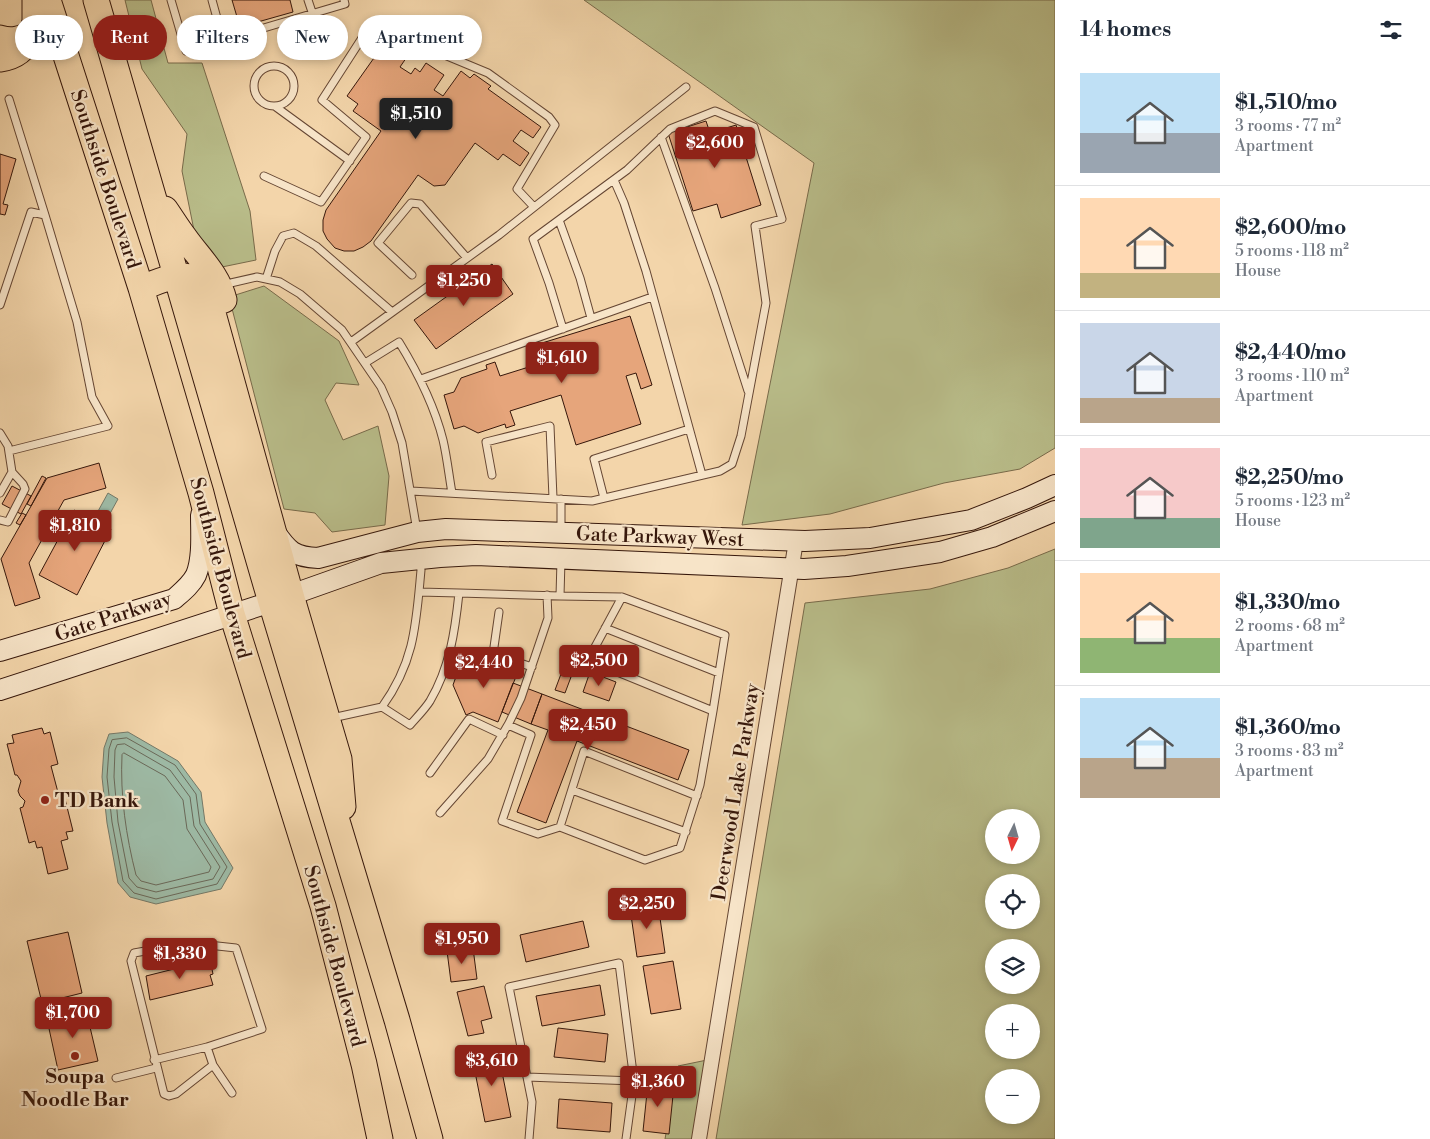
<!DOCTYPE html>
<html lang="en">
<head>
<meta charset="utf-8">
<style>
  body { margin:0; font-family:"Libre Bodoni",serif; background:#f2f2f3; color:#1f2937; height:100vh; display:flex; flex-direction:column; font-size:19px; white-space:nowrap }
  * { box-sizing:border-box; margin:0 }
  p { font-size:16px; color:#747a83 }
  .icon { flex:none; width:28px; height:28px; fill:none; stroke:currentColor; stroke-width:2; stroke-linecap:round; stroke-linejoin:round }
  .map { position:relative; flex:1; overflow:hidden }
  .panel { display:flex; flex-direction:column; background:#fff; width:375px }
  .panel>* { flex:none }
  .top-card { position:absolute; left:15px; top:15px; width:475px; height:45px; display:flex; gap:10px }
  .needle { width:32px; rotate:185deg }
  .controls { position:absolute; left:985px; top:809px; display:grid; gap:10px }
  .controls a { display:grid; place-items:center; width:55px; height:55px; border-radius:50%; background:#fff; box-shadow:0 2px 8px #0003; font-size:25px }
  .price { position:absolute; translate:-50% -42px; padding:0 11px; border-radius:5px; background:#8f2418; color:#fff; font-size:16px; line-height:32px; filter:drop-shadow(0 1px 2px #0008) }
  .price::after { content:''; position:absolute; left:50%; top:30px; width:15px; height:11px; margin-left:-8px; background:inherit; clip-path:polygon(0 0,100% 0,50% 100%) }
  .price.selected { background:#222; color:#fff }
  ul { padding:0; list-style:none }
  li { display:flex; align-items:center; gap:15px; height:125px; padding:0 25px }
  li+li { border-top:1px solid #e0e1e3 }
  li span { display:grid; place-items:center; flex:none; width:140px; height:100px; border-radius:0px; color:#555 }
  li>.icon { margin-inline-start:auto }
  span .icon { width:60px; height:60px; fill:#fffc; stroke-width:1 }
  li b { font-size:21px }
  h2 { display:flex; justify-content:space-between; align-items:center; height:60px; padding:0 25px; font-size:21px }
  .chip { padding:0 18px; border-radius:22px; background:#fff; box-shadow:0 2px 8px #0003; font-size:18px; line-height:45px }
  .chip.selected { background:#8f2418; color:#fff }
  main { display:flex; flex:1; min-height:0 }
  .map>svg:first-child { display:block }
  .green { fill:#b9bd8a; stroke:#786a4a; fill-rule:evenodd }
  .water { fill:#9db9a4; stroke:#747867 }
  .lines { fill:none; stroke-linecap:round; stroke-linejoin:round }
  .shore { stroke:#6a6858; stroke-width:1 }
  .building { fill:#e6a57b; stroke:#36170b }
  .lane-casing { stroke:#654633; stroke-width:9 }
  .street-casing { stroke:#654633; stroke-width:16 }
  .secondary-casing { stroke:#36170b; stroke-width:22 }
  .highway-casing { stroke:#36170b; stroke-width:27 }
  .lane { stroke:#f7e4c8; stroke-width:7 }
  .street { stroke:#f7e4c8; stroke-width:14 }
  .secondary { stroke:#f7e4c8; stroke-width:20 }
  .highway { stroke:#f3d5aa; stroke-width:25 }
  .poi-dot { fill:#8f2418; stroke:#f7e4c8; stroke-width:2 }
  .labels { text-anchor:middle; stroke-width:4.5; stroke-linejoin:round; paint-order:stroke }
  .street-label { font-size:20px; fill:#36170b; stroke:#f7e4c8 }
  .poi-label { font-size:20px; font-weight:bold; fill:#36170b; stroke:#f7e4c8; text-anchor:start }
</style>
</head>
<body>
<main>
<div class="map">
<svg width="1055" height="1139" viewBox="0 0 1055 1139">
  <rect width="100%" height="100%" fill="#f3d5aa"/>
  <filter id="stains"><feTurbulence type="fractalNoise" baseFrequency=".004" numOctaves="4"/><feColorMatrix values="0 0 0 0 .2 0 0 0 0 .09 0 0 0 0 .02 0 0 0 .5 -.17"/></filter>
  <radialGradient id="worn" r=".72"><stop offset=".6" stop-color="#630" stop-opacity="0"/><stop offset="1" stop-color="#630" stop-opacity=".3"/></radialGradient>
  <path class="green" d="M125,0H151L168,63H202L250,211L256,260L222,267L197,245L182,171L187,134L142,69Z
    M584,0H1055V448L1020,469L944,483L830,514L742,525L814,163Z
    M264,286L339,341L359,385L336,383L325,400L343,440L378,426L389,476L385,525L332,532L315,513L284,509L229,297Z
    M1055,549V1139H716L805,603L930,589L1008,568ZM994,818H1031V855H994ZM1031,882V920H994V882ZM994,948H1031V985H994ZM1031,1012V1050H994V1012ZM994,1078H1031V1115H994Z
    M707,1060L694,1139H665L678,1066Z"/>
  <path class="water" d="M108,493L118,499L107,519L97,513Z
    M128,732L178,761L201,792L205,822L233,868L221,889L156,904L130,897L118,883L107,823L102,777L104,748L109,734Z"/>
  <g class="lines">
    <path class="shore" d="M127,738L175,765L196,794L200,824L227,867L217,884L156,899L134,893L123,881L112,822L107,777L109,749L112,740Z
      M125,744L170,770L190,797L194,826L220,867L213,879L156,892L137,887L129,878L118,822L114,777L115,750L117,745Z
      M124,753L165,776L183,800L187,829L211,867L209,872L156,885L141,881L136,875C126,836 120,795 122,755Z"/>
  </g>
  <path class="building" d="M232,0H290L293,12L240,27Z
    M403,41L413,48L400,67L411,74L415,68L420,72L426,63L444,75L434,90L443,96L461,71L470,78L474,74L491,86L488,89L541,127L533,138L521,130L513,141L529,153L520,166L503,154L498,160L475,143L445,185L434,186L418,175L371,241L363,247L354,251H344L335,248L327,239L323,231V220L326,210L381,131L353,111L358,104L347,96L381,48L392,56Z
    M706,121L710,133L736,125L761,205L721,218L717,204L693,211L668,133Z
    M0,154L16,159L3,204L8,205L5,215L0,214Z
    M492,264L513,294L436,349L414,320Z
    M630,316L652,385L641,389L636,373L626,376L641,424L576,445L561,395L510,411L515,425L506,428L505,424L478,433L464,426L454,429L444,395L454,392L461,378L487,369L486,365L495,362L500,376L548,361L542,343Z
    M99,463L106,488L64,500L29,563L40,598L15,606L1,559L47,478Z
    M42,476L46,478L31,506L27,504Z
    M12,486L31,496L21,514L2,504Z
    M74,510L111,529L77,595L39,575Z
    M22,513L26,515L20,525L16,523Z
    M488,657L492,664L517,674L498,722L473,712L466,715L453,685L458,671Z
    M590,672L616,682L609,701L583,692Z
    M561,674L571,677L565,693L555,690Z
    M513,683L542,694L531,724L502,712Z
    M542,694L689,750L678,780L577,741L546,823L517,812L548,730L531,724Z
    M42,728L44,734L50,732L58,764L51,766L60,800L65,799L73,831L66,832L68,839L61,841L68,869L48,874L42,847L37,848L35,841L29,843L20,808L23,807L25,801L20,796L18,791L21,781L17,775H15L7,744L14,743L12,735Z
    M658,904L665,953L637,957L630,908Z
    M583,921L589,947L526,962L520,935Z
    M68,932L82,993L42,1003L27,941Z
    M473,948L477,979L451,982L447,951Z
    M210,960L213,974L210,975L213,985L150,1000L146,976Z
    M673,961L681,1009L651,1014L643,966Z
    M600,985L605,1015L542,1026L536,996Z
    M484,986L492,1018L481,1021L484,1033L468,1036L457,992Z
    M85,1006L98,1061L58,1070L48,1024L64,1020L62,1011Z
    M558,1028L608,1034L605,1062L554,1057Z
    M498,1052L511,1117L485,1122L472,1057Z
    M648,1083L674,1086L669,1134L643,1131Z
    M559,1099L612,1103L610,1132L557,1128Z"/>
  <g class="lines">
    <g class="lane-casing">
      <path id="lane" d="M171,0L186,51L223,40L212,0
        M308,0L313,15
        M223,40L345,4L344,0
        M254 86a20 20 0 1 1 40 0a20 20 0 1 1-40 0Z
        M9,99L45,215
        M276,107L350,161
        M661,137L715,288L748,391
        M264,176L321,202L366,137L322,100L362,38L380,28L396,25L447,56L488,73L549,117L555,125L517,189L534,207
        M614,180L624,203L646,271L702,475
        M559,220L580,278L591,318
        M412,275L378,243L411,203L420,204L467,258
        M266,279L275,251L283,236L294,233L316,246L392,312
        M222,285L257,277L280,282L300,294L342,330L381,387L392,412L402,443L417,531
        M0,305L31,212L45,215L77,322L92,397L108,426L9,451
        M351,342L499,235L686,87
        M365,363L399,342C418,373 434,404 443,440C447,457 449,476 452,493
        M421,379L652,297
        M0,433L8,446L12,472L0,493
        M492,475L486,442L550,426L553,498
        M411,491L592,501L720,471L732,464L741,436L766,303L755,226L782,219L754,127L715,111L670,129L627,170L533,239L549,283L563,329
        M604,498L594,459L689,429
        M0,520L8,522L25,489L23,484L12,472
        M561,532V499
        M561,560L560,596L622,597L725,635L713,711L588,660L622,597
        M419,592L459,593
        M499,612L493,654L532,667
        M605,628L719,673
        M382,707C415,661 416,624 421,570L419,560
        M332,718L382,707L410,725C417,717 425,709 430,701C450,667 455,631 459,593L560,596
        M508,725L531,735L502,821L538,834L560,827
        M430,773L469,719L503,735
        M572,790L686,832
        M697,796L584,751L560,827L645,860L680,848L700,785L713,711
        M440,813L488,759L509,723L521,698L548,618L547,595
        M154,1060L207,1047
        M213,1065L176,1094L169,1096L164,1094L131,961L134,953L190,943L236,948L262,1029L207,1047L213,1065L232,1093
        M527,1077L634,1081
        M116,1078L156,1068
        M529,1139L532,1102L509,987L619,963L634,1081L626,1139"/>
    </g>
    <g class="street-casing">
      <path id="street" d="M699,1139L796,541"/>
    </g>
    <g class="secondary-casing">
      <path id="secondary" d="M275,532C288,551 294,557 318,558L417,532L446,529L805,541L870,538L971,520L1027,498L1055,485
        M0,651L174,599C182,592 191,585 196,575C203,558 201,533 201,515
        M0,690L271,602L381,563L440,557L476,555L804,569L847,566L940,552L992,537L1055,511"/>
    </g>
    <g class="highway-casing">
      <path id="highway" d="M48,0L141,288L201,493L232,614L323,906L364,1064L380,1139
        M96,0L271,602L397,1020L430,1139
        M0,38C12,42 21,39 32,33L35,21V0
        M0,59C15,57 25,50 31,35
        M165,209C172,219 178,229 185,238C200,259 218,275 224,300
        M141,288C161,281 188,265 203,288C206,293 209,300 211,306L291,595L339,759L343,807"/>
    </g>
    <use href="#lane" class="lane"/>
    <use href="#street" class="street"/>
    <use href="#secondary" class="secondary"/>
    <use href="#highway" class="highway"/>
  </g>
  <g class="poi-dot">
    <circle cx="45" cy="800" r="5"/>
    <circle cx="75" cy="1056" r="5"/>
  </g>
  <g class="labels">
    <g class="street-label">
      <text transform="translate(106 179) rotate(72)" y="7">Southside Boulevard</text>
      <text transform="translate(660 536) rotate(2)" y="7">Gate Parkway West</text>
      <text transform="translate(221 568) rotate(75)" y="7">Southside Boulevard</text>
      <text transform="translate(113 616) rotate(-18)" y="7">Gate Parkway</text>
      <text transform="translate(735 792) rotate(-81)" y="7">Deerwood Lake Parkway</text>
      <text transform="translate(335 956) rotate(75)" y="7">Southside Boulevard</text>
    </g>
    <g class="poi-label">
      <text x="55" y="807">TD Bank</text>
      <text x="75" y="1083" text-anchor="middle">Soupa<tspan x="75" dy="23">Noodle Bar</tspan></text>
    </g>
  </g>
  <rect width="100%" height="100%" filter="url(#stains)"/>
  <rect width="100%" height="100%" fill="url(#worn)"/>
</svg>
<div class="controls">
<a><svg class="needle" viewBox="-14 -14 28 28"><path d="M0-13l5 13h-10z" fill="#e53935"/><path d="M0 13l5-13h-10z" fill="#747a83"/></svg></a>
<a><svg class="icon" aria-label="locate" viewBox="0 0 24 24"><circle cx="12" cy="12" r="6"/><path d="M12 2v4M12 18v4M2 12h4M18 12h4"/></svg></a>
<a><svg class="icon" aria-label="layers" viewBox="0 0 24 24"><path d="M12 4l9 5-9 5-9-5zM3 14l9 5 9-5"/></svg></a>
<a>+</a>
<a>−</a>
</div>
<b class="price selected" style="left:416px;top:140px">$1,510</b>
<b class="price" style="left:715px;top:169px">$2,600</b>
<b class="price" style="left:464px;top:307px">$1,250</b>
<b class="price" style="left:562px;top:384px">$1,610</b>
<b class="price" style="left:75px;top:552px">$1,810</b>
<b class="price" style="left:599px;top:687px">$2,500</b>
<b class="price" style="left:484px;top:689px">$2,440</b>
<b class="price" style="left:588px;top:751px">$2,450</b>
<b class="price" style="left:647px;top:930px">$2,250</b>
<b class="price" style="left:462px;top:965px">$1,950</b>
<b class="price" style="left:180px;top:980px">$1,330</b>
<b class="price" style="left:73px;top:1039px">$1,700</b>
<b class="price" style="left:492px;top:1087px">$3,610</b>
<b class="price" style="left:658px;top:1108px">$1,360</b>
<div class="top-card">
<a class="chip">Buy</a>
<a class="chip selected">Rent</a>
<a class="chip">Filters</a>
<a class="chip">New</a>
<a class="chip">Apartment</a>
</div>
</div>
<section class="panel">
<h2>14 homes<svg class="icon" aria-label="filters" viewBox="0 0 24 24"><path d="M4 7h16M4 17h16"/><circle cx="9" cy="7" r="2"/><circle cx="15" cy="17" r="2"/></svg></h2>
<ul>
<li><span style="background:linear-gradient(#bfe0f5 60%,#9aa5b1 0)"><svg class="icon" aria-label="home" viewBox="0 0 24 24"><path d="M3 11l9-7 9 7M6 9v11h12V9"/></svg></span><div><b>$1,510/mo</b><p>3 rooms · 77 m²</p><p>Apartment</p></div></li>
<li><span style="background:linear-gradient(#ffd9b3 75%,#c2b280 0)"><svg class="icon" aria-label="home" viewBox="0 0 24 24"><path d="M3 11l9-7 9 7M6 9v11h12V9"/></svg></span><div><b>$2,600/mo</b><p>5 rooms · 118 m²</p><p>House</p></div></li>
<li><span style="background:linear-gradient(#c9d6e8 75%,#b9a48a 0)"><svg class="icon" aria-label="home" viewBox="0 0 24 24"><path d="M3 11l9-7 9 7M6 9v11h12V9"/></svg></span><div><b>$2,440/mo</b><p>3 rooms · 110 m²</p><p>Apartment</p></div></li>
<li><span style="background:linear-gradient(#f6c9c9 70%,#7fa58c 0)"><svg class="icon" aria-label="home" viewBox="0 0 24 24"><path d="M3 11l9-7 9 7M6 9v11h12V9"/></svg></span><div><b>$2,250/mo</b><p>5 rooms · 123 m²</p><p>House</p></div></li>
<li><span style="background:linear-gradient(#ffd9b3 65%,#8fb573 0)"><svg class="icon" aria-label="home" viewBox="0 0 24 24"><path d="M3 11l9-7 9 7M6 9v11h12V9"/></svg></span><div><b>$1,330/mo</b><p>2 rooms · 68 m²</p><p>Apartment</p></div></li>
<li><span style="background:linear-gradient(#bfe0f5 60%,#b9a48a 0)"><svg class="icon" aria-label="home" viewBox="0 0 24 24"><path d="M3 11l9-7 9 7M6 9v11h12V9"/></svg></span><div><b>$1,360/mo</b><p>3 rooms · 83 m²</p><p>Apartment</p></div></li>
</ul>
</section>
</main>
</body>
</html>
